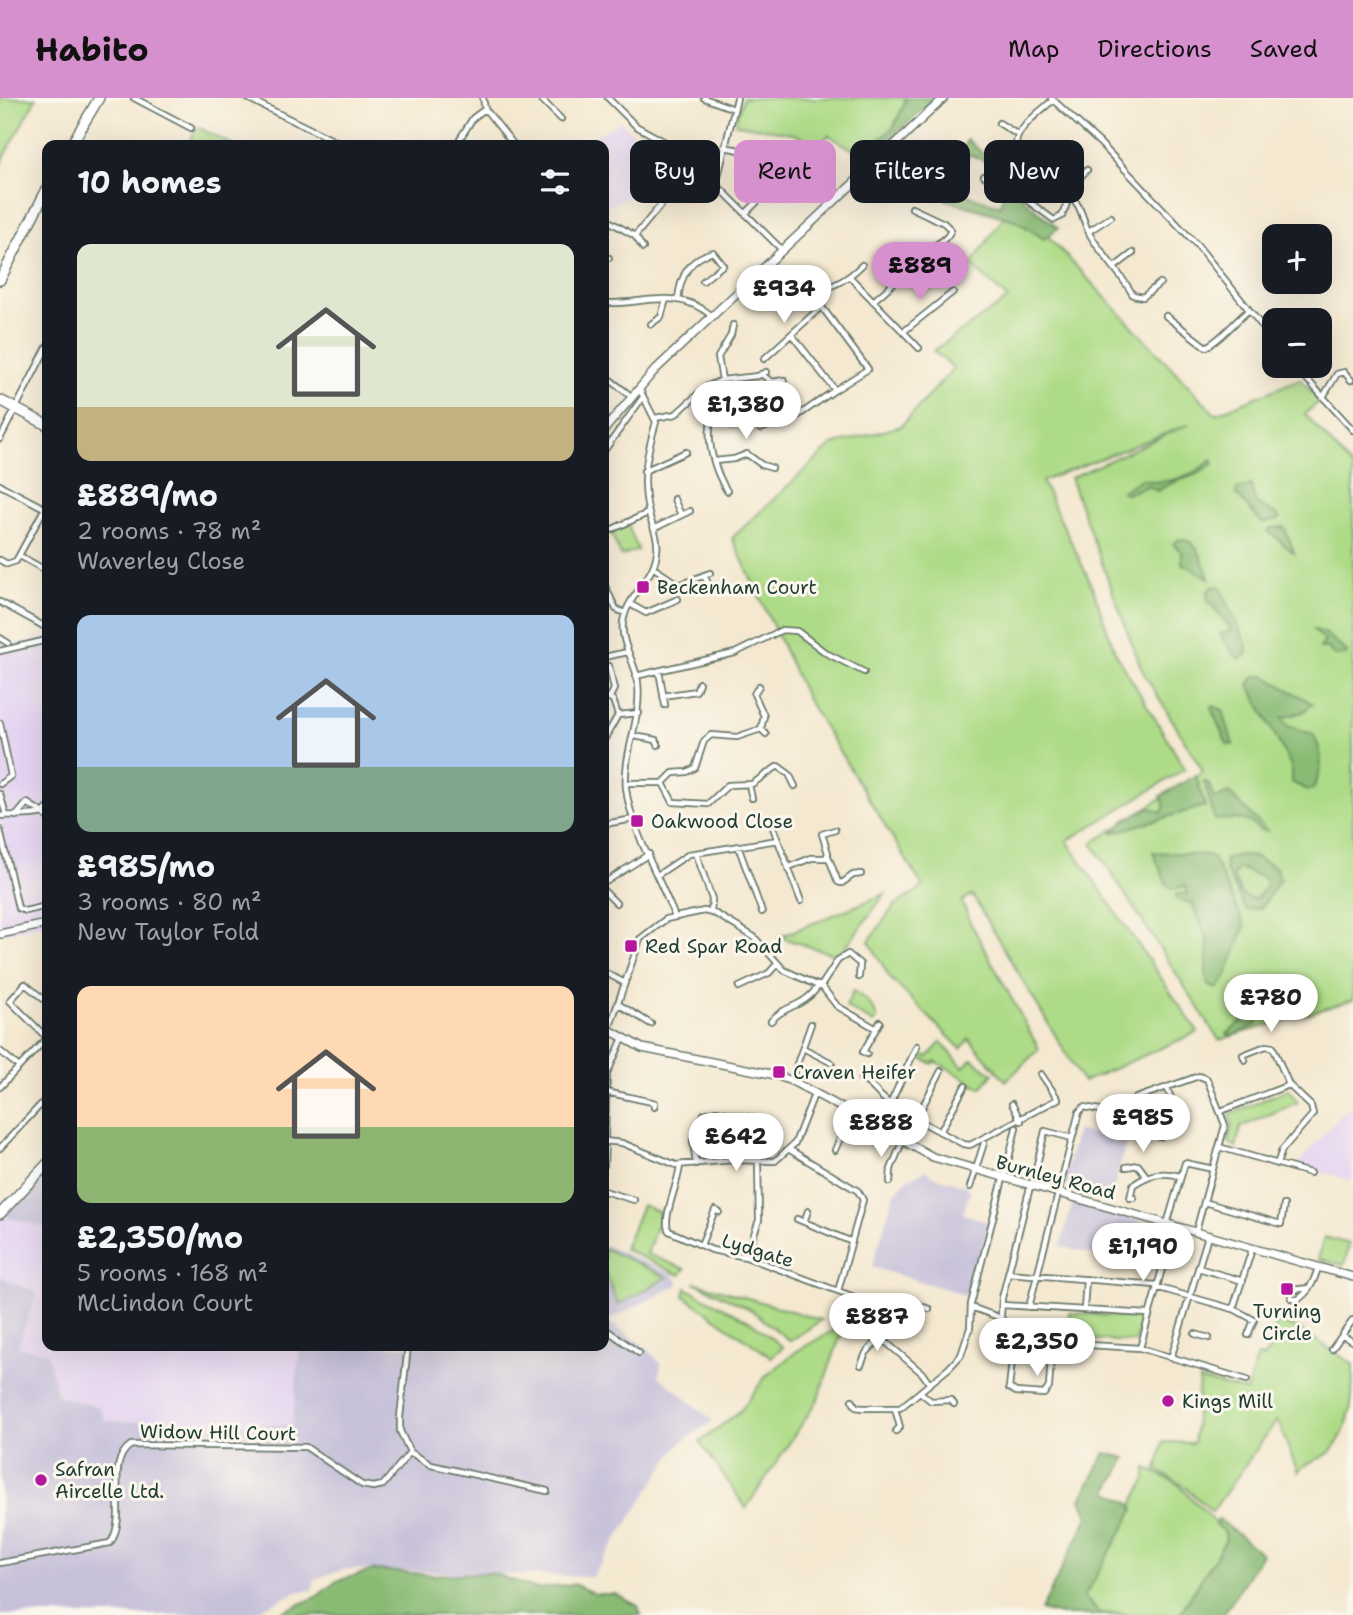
<!DOCTYPE html>
<html lang="en">
<head>
<meta charset="utf-8">
<style>
  body { margin:0; font-family:"Shantell Sans",sans-serif; background:#242831; color:#f1f3f6; height:100vh; display:flex; flex-direction:column; font-size:26px; white-space:nowrap }
  * { box-sizing:border-box; margin:0 }
  p { font-size:23px; color:#9ea1a6 }
  .icon { flex:none; width:38px; height:38px; fill:none; stroke:currentColor; stroke-width:2; stroke-linecap:round; stroke-linejoin:round }
  .map { position:relative; flex:1; overflow:hidden }
  .side { position:absolute; left:42px; top:42px; width:567px; height:1211px; display:flex; flex-direction:column; background:#171b24; border-radius:14px; box-shadow:0 7px 28px #0002 }
  .side>* { flex:none }
  .guide { position:absolute; left:630px; top:42px; width:618px; height:63px; display:flex; gap:14px }
  .fabs { position:absolute; left:1262px; top:126px; display:grid; gap:14px }
  .fabs a { display:grid; place-items:center; width:70px; height:70px; border-radius:14px; background:#171b24; box-shadow:0 7px 28px #0002; font-size:35px }
  .price { position:absolute; translate:-50% -60px; padding:0 16px; border-radius:24px; background:#fff; color:#222; font-size:23px; line-height:46px; filter:drop-shadow(0 2px 4px #0008) }
  .price::after { content:''; position:absolute; left:50%; top:42px; width:21px; height:16px; margin-left:-10px; background:inherit; clip-path:polygon(0 0,100% 0,50% 100%) }
  .price.on { background:#d690ce; color:#111 }
  ul { padding:0; list-style:none }
  li { display:grid; align-content:center; gap:14px; height:371px; padding:0 35px }
  li span { display:grid; place-items:center; height:217px; border-radius:14px; color:#555 }
  li>.icon { margin-inline-start:auto }
  span .icon { width:126px; height:126px; fill:#fffc; stroke-width:1 }
  li b { font-size:30px }
  h2 { display:flex; justify-content:space-between; align-items:center; height:84px; padding:0 35px; font-size:30px }
  .pill { padding:0 24px; border-radius:14px; background:#171b24; box-shadow:0 7px 28px #0002; font-size:24px; line-height:63px }
  .pill.on { background:#d690ce; color:#111 }
  header { display:flex; align-items:center; gap:42px; box-sizing:border-box; height:98px; padding:0 35px; background:#d690ce; color:#111 }
  header strong { font-size:33px }
  nav { display:flex; gap:38px; margin-inline-start:auto; font-size:24px }
  .map>svg:first-child { display:block }
  .built { fill:#e4d3f1 }
  .industrial { fill:#c6c0d9 }
  .green { fill:#aedb87; stroke:#668c5e; stroke-width:2 }
  .forest { fill:#8abb74; stroke:#547c54; stroke-width:2; fill-rule:evenodd }
  .lines { fill:none; stroke-linecap:round; stroke-linejoin:round }
  .street-casing { stroke:#6a796b; stroke-width:8 }
  .secondary-casing { stroke:#6a796b; stroke-width:10 }
  .highway-casing { stroke:#6a796b; stroke-width:12 }
  .street { stroke:#fff; stroke-width:4.5 }
  .secondary { stroke:#fff; stroke-width:7 }
  .highway { stroke:#fff; stroke-width:9 }
  .poi-dot { fill:#b5179e; stroke:#fbf7ec; stroke-width:2.5 }
  .labels { text-anchor:middle; stroke-width:6; stroke-linejoin:round; paint-order:stroke }
  .poi-label { font-size:19px; fill:#1f3d34; stroke:#fbf7ec; text-anchor:start }
  .street-label { font-size:19px; fill:#1f3d34; stroke:#fbf7ec }
</style>
</head>
<body>
<header>
<strong>Habito</strong>
<nav><a>Map</a><a>Directions</a><a>Saved</a></nav>
</header>
<div class="map">
<svg width="1353" height="1517" viewBox="0 0 1353 1517">
  <rect width="100%" height="100%" fill="#fbf7ec"/>
  <filter id="ink" filterUnits="userSpaceOnUse"><feTurbulence type="fractalNoise" baseFrequency=".0143" numOctaves="2"/><feDisplacementMap in="SourceGraphic" scale="14" xChannelSelector="R" yChannelSelector="G"/><feConvolveMatrix kernelMatrix="1 2 1 2 8 2 1 2 1" color-interpolation-filters="sRGB"/></filter>
  <filter id="wash" filterUnits="userSpaceOnUse"><feTurbulence type="fractalNoise" baseFrequency=".00686" numOctaves="4" result="noise"/><feDisplacementMap in="SourceGraphic" scale="28" xChannelSelector="R" yChannelSelector="G"/><feGaussianBlur stdDeviation="1.57" result="paint"/><feColorMatrix in="noise" values="0 0 0 0 0 0 0 0 0 0 0 0 0 0 0 0 0 1.4 0 .05"/><feComposite in="paint" operator="in"/></filter>
  <g filter="url(#wash)">
    <rect width="100%" height="100%" fill="#f4e8d0"/>
    <path class="built" d="M622,23L631,34L664,51L637,99L632,98L604,110V47H579Z
      M47,539V826L0,836V543L9,548Z
      M1353,1004V1083L1297,1067Z
      M3,1118L47,1130V1248H303L294,1327L107,1323L99,1309L59,1298L47,1254L18,1249L37,1194L0,1179V1124Z"/>
    <path class="industrial" d="M1077,1032L1126,1045L1112,1099L1063,1085Z
      M47,1071V1130L3,1118Z
      M926,1072L933,1078L966,1088L970,1093L963,1116L989,1124L969,1198L872,1169L894,1096L908,1081Z
      M1073,1104L1141,1123L1127,1153L1145,1159L1142,1169L1060,1148Z
      M604,1147L673,1176L679,1186L607,1223L648,1251L661,1266L659,1278L713,1323L679,1346L592,1479L345,1471L315,1481L313,1492L299,1493L248,1517H0V1179L37,1194L18,1249L47,1254L58,1298L99,1309L106,1323L292,1327L300,1248H604Z"/>
    <path class="green" d="M0,0H36L0,67Z
      M743,0H903L906,2L894,29L862,57L828,37L821,47L791,35L735,26Z
      M197,29L233,47H188Z
      M1010,98L1215,316L1300,281L1320,303L1305,316L1353,370V902L1219,942L1092,745L1203,673L1142,572L1070,380L1190,326L1042,383L1092,488L1115,554L1185,671L1067,743L1198,934L1083,984L972,797L962,803L970,824L1039,951L1006,983L969,941L961,951L890,880L869,843L895,807L923,789L807,601L732,440L832,347L901,328L954,270L933,253L1008,201L971,167L1009,111Z
      M745,297L758,302L762,309L737,329H732L726,322L714,324L716,309H730Z
      M628,427L638,452L621,458L611,435Z
      M885,796L839,858L779,839Z
      M853,893C865,900 874,907 877,921L874,925L846,909Z
      M941,944L963,969L972,961L993,976L981,990L935,963L933,966L919,960L921,955L928,959Z
      M1288,991L1298,1004L1241,1029L1236,1049L1228,1044L1232,1026L1229,1017Z
      M642,1107L661,1115L647,1156L685,1171L680,1177L624,1151Z
      M1324,1139L1349,1146L1344,1167L1318,1161Z
      M604,1150L667,1179L618,1207L604,1171Z
      M694,1184L821,1222L790,1243L750,1211Z
      M686,1190L751,1224L783,1249L771,1259L684,1198Z
      M1069,1215L1142,1220L1135,1244L1068,1240Z
      M1276,1224L1297,1230L1353,1266C1353,1297 1353,1330 1330,1354C1320,1363 1307,1362 1298,1374L1277,1322L1212,1414L1184,1388L1157,1372L1163,1344L1194,1345L1199,1282L1246,1293L1258,1258L1264,1260L1272,1247Z
      M836,1231L842,1234L817,1303L746,1410L700,1344L740,1313L766,1278L797,1253Z
      M1146,1370L1177,1385L1225,1435L1226,1442L1179,1517L1099,1515L1084,1499L1134,1412L1132,1407L1146,1381Z"/>
    <path class="forest" d="M903,0H936L866,61L862,57L894,29L906,2Z
      M967,41L1021,91C1005,91 995,76 987,64L969,56L958,94L1000,108L1005,91L1022,100L1058,130L1044,141L1015,122L946,102Z
      M1212,362L1214,365C1194,383 1178,378 1158,393L1147,388L1126,396L1122,393L1141,381C1167,388 1192,378 1212,362Z
      M1251,387L1256,406L1278,417L1280,421L1262,425L1236,396L1237,392Z
      M1284,429L1295,456L1268,433L1270,430Z
      M1179,441C1199,441 1203,465 1209,480L1182,465V454L1173,446Z
      M1213,488H1220L1246,546L1247,556L1241,561L1234,557L1220,536L1232,532L1208,502L1207,495Z
      M1314,532L1325,535L1347,554L1346,557L1334,558L1328,550H1320L1325,543Z
      M1255,578H1265L1313,606L1303,614L1282,620L1288,628L1313,636C1324,657 1323,671 1313,691L1308,692L1291,684V668L1249,587Z
      M1213,608L1223,612L1233,647L1227,646L1211,610Z
      M1196,677L1205,708L1112,735L1125,722L1150,709L1162,715L1165,708L1161,698Z
      M1204,683L1209,686L1214,701L1229,695L1267,733L1259,732C1248,718 1232,721 1215,722Z
      M1153,754L1207,757L1214,761L1245,828L1225,880L1217,891L1208,887L1206,877L1208,844L1192,805L1177,801L1176,796H1188L1185,788L1172,791L1166,785Z
      M1239,757L1255,759L1276,770L1280,781L1261,810L1246,812L1226,773L1225,761ZM1239,770L1264,780L1266,788L1257,800L1250,801L1241,796L1233,778Z
      M1261,881C1273,895 1262,912 1256,927L1232,938L1227,936L1243,922Z
      M1105,1355L1126,1360L1108,1393L1132,1407L1134,1412L1084,1499L1099,1515L1131,1517H1061L1041,1512L1088,1419L1081,1401Z
      M1219,1421L1262,1456L1223,1517H1179L1226,1442L1225,1435L1215,1426Z
      M374,1472L433,1477L492,1475L537,1491L574,1486L595,1496H615L638,1508L641,1517H276L316,1499L337,1483Z"/>
  </g>
  <g filter="url(#ink)">
    <g class="lines">
      <g class="street-casing">
        <path id="street" d="M134,0L191,30
          M247,0L343,47
          M483,0L485,11L514,47
          M540,0L561,21
          M608,0L636,28L685,55L782,152
          M704,0L734,11
          M1051,0L1100,45L1198,148L1274,243
          M1053,2C1042,12 1015,31 1016,47C1017,64 1054,82 1066,93C1085,110 1081,123 1092,140C1105,160 1121,176 1133,197L1143,199L1160,185
          M999,25L1018,37
          M456,47L473,20L485,11
          M724,49L786,61
          M815,75L821,90L833,104
          M984,78L1003,91L1010,90L1054,122L1062,118L1070,98
          M716,87L737,0
          M1067,93L1087,72
          M745,116L762,99L772,59
          M607,122L635,138L643,150
          M1089,133L1111,119
          M635,138L665,102L674,74L685,55
          M604,161L609,160
          M1116,168L1133,155
          M762,171C794,203 832,197 862,167
          M850,179L919,250
          M678,202C680,178 690,160 713,154L723,167L703,183
          M873,203C893,187 909,170 927,153C936,145 946,144 951,132L944,125L912,110
          M604,205C644,207 676,188 712,218
          M1166,218L1206,249C1222,241 1235,223 1249,212
          M651,226L661,219L666,201
          M903,234L953,194
          M792,237L835,292L868,271L810,193
          M764,261L820,210L825,190
          M1295,268L1353,332
          M761,276L772,284L784,282
          M604,277L631,298
          M722,282L718,259L731,237L733,227
          M710,287C716,306 711,311 710,330C708,351 716,375 727,393
          M639,290L656,324C647,355 641,380 648,412C651,427 659,438 657,453C655,481 627,497 623,524C620,546 636,564 638,585C642,622 623,654 626,690C630,729 660,781 675,819
          M1323,299L1337,276L1344,274L1351,282
          M655,320L676,316L706,289L722,282L758,278L766,274
          M760,331L799,317L835,292
          M0,341L47,249
          M604,353L643,299
          M715,363L734,361L747,356L762,367L772,370
          M644,373L686,354
          M0,387L44,410
          M674,401L681,417
          M655,430L690,413
          M604,435L648,415
          M20,458L47,473
          M0,462L7,466L16,463L47,406
          M654,470L679,487L710,475
          M704,477L710,490
          M604,486L616,511L625,515
          M0,504L47,530
          M630,506L646,515L678,501
          M0,540L8,545
          M0,553L47,542
          M604,559L628,554
          M609,568L614,591L610,599
          M659,573L665,607
          M636,578L735,555L782,532L797,533L826,555L864,574
          M604,597L613,602L618,617
          M663,598L696,593L699,585
          M0,625L11,678L0,686
          M761,631L766,636
          M634,638L656,642L658,647
          M604,642L618,617L639,615
          M626,685H663L673,704L708,706L728,687L752,686L778,668L789,676L795,688
          M663,685L673,675L687,674L695,670L704,643L711,637L737,639L761,631L764,618L754,596L759,588
          M749,687L752,700
          M0,696L6,717
          M0,718C15,716 27,719 43,715L47,719
          M16,718L27,705L43,715L47,711
          M604,726L634,721
          M772,727L801,803
          M0,732L18,810L25,813L47,808
          M738,748L762,814
          M696,755L712,801L711,814
          M828,758L838,784L842,785L853,777L861,776
          M789,769L811,760H826L828,755L822,736L835,732
          M659,776L689,756L778,742
          M604,785L649,756
          M604,793L616,805
          M604,874L625,885
          M821,888L838,862L848,856L860,866L859,879
          M739,889L769,875L777,866
          M618,906L651,926
          M771,923C785,906 803,911 819,887
          M609,931L640,841L666,821L704,813L716,816L754,839L784,872L823,890L837,908L875,930
          M47,940L10,903L25,886L47,904
          M803,950L832,965
          M0,953L19,969
          M867,956L863,954L880,924
          M1245,962L1243,957L1266,948L1273,949L1289,987
          M861,981C874,987 878,999 891,1006
          M791,983L811,926
          M0,989L47,940
          M606,994L652,1004L655,1005L654,1009
          M1012,1006L1021,1023
          M890,1007L963,1046L970,1047L1058,1001L1041,976
          M1221,1013L1289,987L1311,1008L1313,1016L1282,1052L1277,1066
          M916,1021L941,973
          M1155,1021L1153,1035L1160,1039L1181,1030L1167,989
          M879,1030L917,948
          M940,1034L965,988
          M605,1043L622,1045L676,1067L732,1062L775,1063L795,1045L815,994
          M1219,1049L1310,1075
          M0,1050L47,1000
          M835,1052L851,1015
          M696,1066L693,1043L704,1016L716,1013L753,1020V1025
          M604,1067L607,976L623,940
          M680,1067C679,1084 661,1122 669,1133L712,1152L746,1159L838,1193L863,1102L858,1093L790,1052
          M1126,1069L1138,1067L1147,1079
          M1004,1081L1016,1030
          M890,1084L891,1071L902,1044
          M1032,1087L1045,1033L1072,1040
          M970,1089L984,1045
          M1030,1089L1002,1200L1001,1218L1006,1236L1020,1243L1140,1250L1247,1282
          M604,1093L634,1102
          M1134,1100H1130L1133,1087C1149,1076 1161,1073 1180,1078
          M1204,1104L1281,1126L1284,1107
          M797,1121L852,1144
          M804,1124L808,1113
          M1167,1126L1185,1065L1213,1071
          M701,1147L715,1112L719,1114
          M1129,1152L1165,1159
          M746,1159L759,1122L758,1064
          M1198,1170L1243,1183
          M1008,1175L1156,1187
          M1156,1189L1233,1211L1252,1151
          M1309,1190L1292,1192L1291,1200L1297,1202C1309,1195 1314,1183 1318,1170
          M838,1193L871,1205L910,1204L929,1211
          M882,1205L880,1239L922,1275L929,1285
          M1002,1207L1148,1216
          M971,1209L1001,1220
          M1029,1209L1079,1014L1084,1009L1121,1016L1136,1000L1199,978L1207,981L1225,1027L1196,1133
          M1234,1211L1254,1222L1248,1237
          M1084,1212L1086,1181
          M604,1230L639,1255
          M1195,1236L1209,1240
          M1342,1237L1353,1244
          M408,1248L400,1319V1333L410,1354L431,1367L547,1393
          M1140,1250L1174,1128
          M1332,1251L1353,1222
          M1171,1260L1208,1138
          M1012,1263L1009,1290L1016,1294L1044,1296L1049,1289L1052,1245
          M861,1267L866,1255L880,1240
          M920,1294L931,1303L951,1302L954,1306
          M852,1302L856,1309L862,1310H900L949,1270L961,1257L970,1230L971,1206L1003,1081
          M895,1311L900,1329L896,1333
          M0,1465L110,1445C130,1418 103,1365 131,1347L306,1349L362,1387L373,1389L383,1387L410,1354"/>
      </g>
      <g class="secondary-casing">
        <path id="secondary" d="M604,332L655,272L944,0
          M0,836L47,826
          M604,929L642,950L776,977L794,984L933,1059L1353,1179"/>
      </g>
      <g class="highway-casing">
        <path id="highway" d="M71,47L99,0
          M0,182L47,91
          M0,302L47,327
          M0,1116L47,1066"/>
      </g>
      <use href="#street" class="street"/>
      <use href="#secondary" class="secondary"/>
      <use href="#highway" class="highway"/>
    </g>
  </g>
  <g class="poi-dot">
    <rect x="636" y="482" width="14" height="14" rx="3.5"/>
    <rect x="630" y="716" width="14" height="14" rx="3.5"/>
    <rect x="624" y="841" width="14" height="14" rx="3.5"/>
    <rect x="772" y="967" width="14" height="14" rx="3.5"/>
    <rect x="1280" y="1184" width="14" height="14" rx="3.5"/>
    <circle cx="1168" cy="1303" r="7"/>
    <circle cx="41" cy="1382" r="7"/>
  </g>
  <g class="labels">
    <g class="poi-label">
      <text x="657" y="496">Beckenham Court</text>
      <text x="651" y="730">Oakwood Close</text>
      <text x="645" y="855">Red Spar Road</text>
      <text x="793" y="981">Craven Heifer</text>
      <text x="1287" y="1220" text-anchor="middle">Turning<tspan x="1287" dy="22">Circle</tspan></text>
      <text x="1182" y="1310">Kings Mill</text>
      <text x="55" y="1378">Safran<tspan x="55" dy="22">Aircelle Ltd.</tspan></text>
    </g>
    <g class="street-label">
      <text transform="translate(1056 1079) rotate(15)" y="7">Burnley Road</text>
      <text transform="translate(758 1152) rotate(17)" y="7">Lydgate</text>
      <text transform="translate(218 1334) rotate(1)" y="7">Widow Hill Court</text>
    </g>
  </g>
</svg>
<div class="fabs">
<a>+</a>
<a>−</a>
</div>
<b class="price on" style="left:920px;top:204px">£889</b>
<b class="price" style="left:784px;top:227px">£934</b>
<b class="price" style="left:746px;top:343px">£1,380</b>
<b class="price" style="left:1271px;top:936px">£780</b>
<b class="price" style="left:1143px;top:1056px">£985</b>
<b class="price" style="left:881px;top:1061px">£888</b>
<b class="price" style="left:736px;top:1075px">£642</b>
<b class="price" style="left:1143px;top:1185px">£1,190</b>
<b class="price" style="left:877px;top:1255px">£887</b>
<b class="price" style="left:1037px;top:1280px">£2,350</b>
<div class="guide">
<a class="pill">Buy</a>
<a class="pill on">Rent</a>
<a class="pill">Filters</a>
<a class="pill">New</a>
</div>
<section class="side">
<h2>10 homes<svg class="icon" aria-label="filters" viewBox="0 0 24 24"><path d="M4 7h16M4 17h16"/><circle cx="9" cy="7" r="2"/><circle cx="15" cy="17" r="2"/></svg></h2>
<ul>
<li><span style="background:linear-gradient(#dfe7d0 75%,#c2b280 0)"><svg class="icon" aria-label="home" viewBox="0 0 24 24"><path d="M3 11l9-7 9 7M6 9v11h12V9"/></svg></span><div><b>£889/mo</b><p>2 rooms · 78 m²</p><p>Waverley Close</p></div></li>
<li><span style="background:linear-gradient(#a9c7e8 70%,#7fa58c 0)"><svg class="icon" aria-label="home" viewBox="0 0 24 24"><path d="M3 11l9-7 9 7M6 9v11h12V9"/></svg></span><div><b>£985/mo</b><p>3 rooms · 80 m²</p><p>New Taylor Fold</p></div></li>
<li><span style="background:linear-gradient(#ffd9b3 65%,#8fb573 0)"><svg class="icon" aria-label="home" viewBox="0 0 24 24"><path d="M3 11l9-7 9 7M6 9v11h12V9"/></svg></span><div><b>£2,350/mo</b><p>5 rooms · 168 m²</p><p>McLindon Court</p></div></li>
</ul>
</section>
</div>
</body>
</html>
